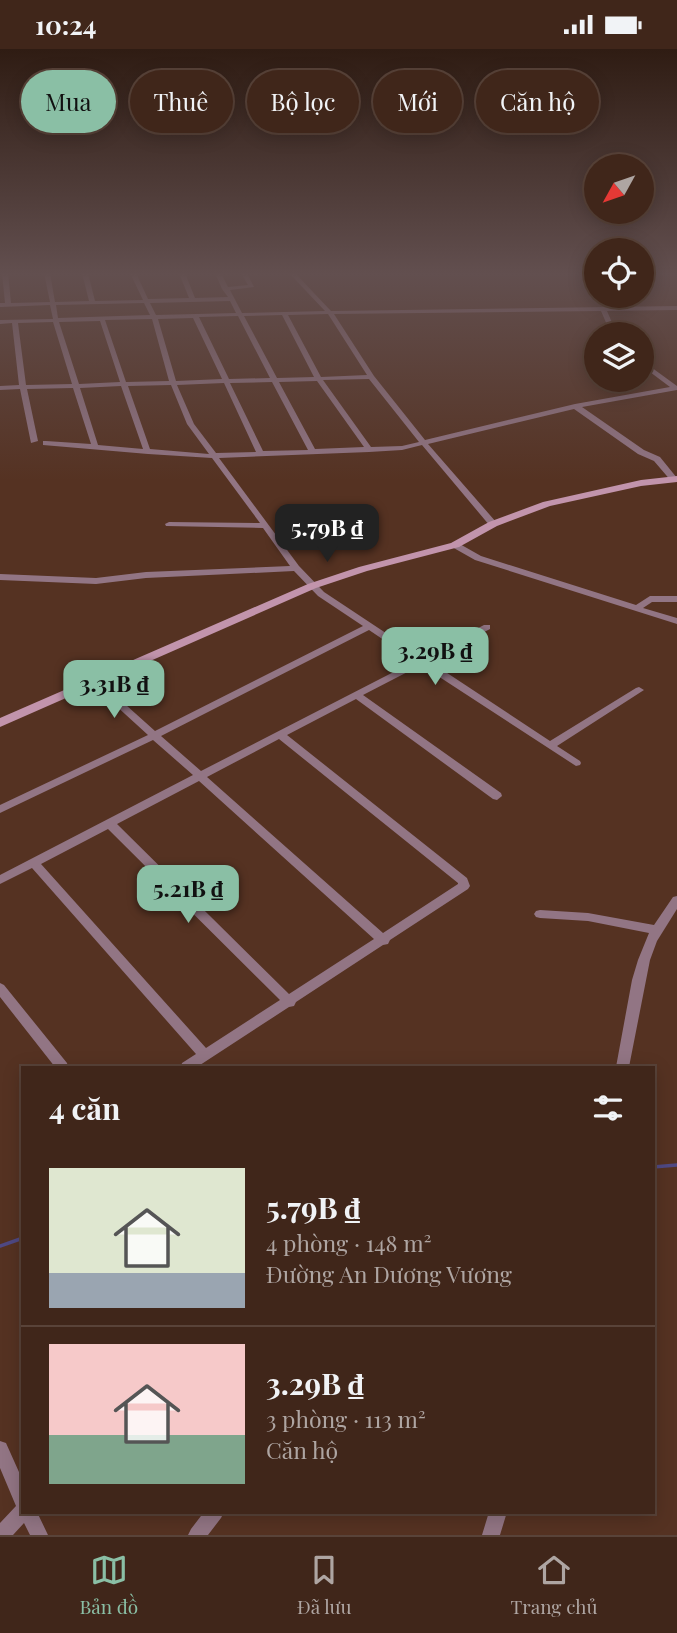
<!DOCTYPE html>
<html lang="vi">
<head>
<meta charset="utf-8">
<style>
  body { margin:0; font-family:"Playfair Display",serif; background:#4b3227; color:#f1f3f6; height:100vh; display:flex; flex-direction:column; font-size:26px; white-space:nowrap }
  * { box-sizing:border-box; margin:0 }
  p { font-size:23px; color:#aea5a2 }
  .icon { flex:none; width:38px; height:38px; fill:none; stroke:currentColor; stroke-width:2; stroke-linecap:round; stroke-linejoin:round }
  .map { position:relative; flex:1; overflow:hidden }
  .details { position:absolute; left:21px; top:1017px; width:634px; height:448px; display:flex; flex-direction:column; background:#40261a; border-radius:0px; box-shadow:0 4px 18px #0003,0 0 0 2px #594339 }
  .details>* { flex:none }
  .banner { position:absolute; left:21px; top:21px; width:635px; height:63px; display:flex; gap:14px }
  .needle { width:46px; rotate:230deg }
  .tools { position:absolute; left:584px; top:105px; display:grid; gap:14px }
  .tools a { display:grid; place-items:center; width:70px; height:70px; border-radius:50%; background:#40261a; box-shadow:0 4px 18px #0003,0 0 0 2px #594339; font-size:35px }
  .price { position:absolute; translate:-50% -60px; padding:0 16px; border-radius:14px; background:#8abfa5; color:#111; font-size:23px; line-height:46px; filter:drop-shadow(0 2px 4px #0008) }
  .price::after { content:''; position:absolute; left:50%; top:42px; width:21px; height:16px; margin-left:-10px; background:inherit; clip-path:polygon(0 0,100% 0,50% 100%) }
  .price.active { background:#222; color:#fff }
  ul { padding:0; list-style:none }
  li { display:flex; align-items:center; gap:21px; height:175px; padding:0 28px }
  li+li { border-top:2px solid #594339 }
  li span { display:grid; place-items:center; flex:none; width:196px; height:140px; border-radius:0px; color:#555 }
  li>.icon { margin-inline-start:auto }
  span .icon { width:84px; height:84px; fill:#fffc; stroke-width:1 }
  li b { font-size:30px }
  h2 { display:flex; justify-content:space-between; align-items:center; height:84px; padding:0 28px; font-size:30px }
  .tag { padding:0 24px; border-radius:32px; background:#40261a; box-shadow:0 4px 18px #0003,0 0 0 2px #594339; font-size:24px; line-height:63px }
  .tag.active { background:#8abfa5; color:#111 }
  .status { display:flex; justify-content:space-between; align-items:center; height:49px; padding:0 35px; background:#40261a; direction:ltr }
  .status svg { height:19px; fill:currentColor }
  .tabs { display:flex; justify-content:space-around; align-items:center; height:98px; border-top:2px solid #594339; background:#40261a; font-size:19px; color:#aea5a2 }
  .tabs a { display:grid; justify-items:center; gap:4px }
  .tabs .active { color:#8abfa5 }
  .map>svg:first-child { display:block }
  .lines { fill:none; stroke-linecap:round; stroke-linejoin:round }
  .stream { stroke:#4f4984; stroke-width:3.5 }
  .street { fill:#927584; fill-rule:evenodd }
  .secondary { fill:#c294ac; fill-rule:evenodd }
</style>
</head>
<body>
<div class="status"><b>10:24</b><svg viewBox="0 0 49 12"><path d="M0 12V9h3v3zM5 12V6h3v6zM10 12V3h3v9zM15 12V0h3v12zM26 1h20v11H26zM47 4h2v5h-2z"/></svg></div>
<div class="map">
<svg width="677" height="1486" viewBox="0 0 677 1486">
  <rect width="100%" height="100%" fill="#553222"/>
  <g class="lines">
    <path class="stream" d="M653,1118L677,1116
      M0,1197L23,1189"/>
    <path class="street" d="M2,224H8L11,254L50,253L44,224H50L55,253L89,252L82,224H88L95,252L143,251L130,224H136L148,250L189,249L179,224H185L195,249L228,248L222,240L215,224H221L228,238L248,236L241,224H247L254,238L230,241L242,264L325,262L289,224H295L331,262L677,257V261L607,262L617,285H611L601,262L334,265L374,327L425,391L575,355L670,338L642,317V312L644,313L677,337V341L582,358L644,401L660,408L677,429V433H672L654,412L638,405L574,360L428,395L496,473L497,475L493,477H490L422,396L402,401L369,403L219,409L299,517L324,543L422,608L484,576H490V580L429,612L550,692L636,639L639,638L644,641L557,697L580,712L581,714L580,716L576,717L421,616L363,646L501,744L502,747L497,751L493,750L356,650L287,686L467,829L470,837L468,840L390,891L388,895L383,896L296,953L294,957L289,958L197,1018H181L182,1014L196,1005L32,819L0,835V826L193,726L153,691L0,764V756L148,686L91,634L89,632L91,630H97L155,682L363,577L318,547L294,522L146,529L96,535L0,531V525L96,529L146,523L290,517L263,479L166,477L165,475L169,473L260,474L212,409L148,405L43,396V392H46L91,395L73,339L27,340L38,392L31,394L20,340L0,341V337L19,336L12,274L0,275V271L53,270L50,256L0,258V254H5ZM230,252L236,264L156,266L150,254ZM144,254L150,266L58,269L56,256ZM328,265L367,326L321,328L288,266ZM282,266L314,328L277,329L244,267ZM238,267L270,329L229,330L199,268ZM193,269L222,330L176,332L158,270ZM152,270L169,332L126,333L105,271ZM100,272L120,333L79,335L59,273ZM53,273L72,335L26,336L18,274ZM369,330L419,393L402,397L371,398L323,331ZM317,332L364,398L315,400L279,333ZM272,333L308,401L263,402L230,334ZM224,334L256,403L216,404L194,375L177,336ZM171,336L187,375L209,405L150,400L128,337ZM121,337L143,400L98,396L80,339ZM369,581L415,612L201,722L161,687ZM279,690L458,834V835L383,884L207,728ZM199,732L374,890L289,945L117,775ZM108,780L280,951L206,999L41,815Z
      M452,494H458L481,507L636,556L650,547H677V553H652L643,559L677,569V575L475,511L452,498Z
      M677,847V860L657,892L650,911L629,1018H616L632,931L638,911L649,884L588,872L540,869L536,868L534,865L536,862L540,861L588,864L654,876L673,848Z
      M0,934L4,936L67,1014L68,1018H55L0,948Z
      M0,1392L6,1394L23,1432V1463H37L48,1486H30L24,1474L13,1486H0V1474L16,1457L0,1419Z
      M204,1463H224L221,1469L208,1486H188L191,1480Z
      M489,1463H507L500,1486H482Z"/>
    <path class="secondary" d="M677,427V433L641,437L550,457L497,477L459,498L367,522L316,539L0,678V669L308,535L359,518L451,494L489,473L543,453L641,431Z"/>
  </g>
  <linearGradient id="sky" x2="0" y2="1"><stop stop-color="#2f1c13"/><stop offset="0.52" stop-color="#624f4f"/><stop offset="1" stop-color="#624f4f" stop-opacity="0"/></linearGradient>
  <rect width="677" height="432" fill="url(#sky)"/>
</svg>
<div class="tools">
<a><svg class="needle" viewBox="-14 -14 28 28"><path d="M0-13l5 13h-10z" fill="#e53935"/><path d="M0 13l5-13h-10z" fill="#aea5a2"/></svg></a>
<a><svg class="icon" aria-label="locate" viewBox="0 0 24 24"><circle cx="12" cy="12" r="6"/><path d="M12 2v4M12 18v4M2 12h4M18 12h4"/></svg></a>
<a><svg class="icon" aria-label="layers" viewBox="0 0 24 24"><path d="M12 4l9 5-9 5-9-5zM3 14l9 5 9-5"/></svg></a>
</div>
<b class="price active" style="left:327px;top:515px">5.79B ₫</b>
<b class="price" style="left:435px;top:638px">3.29B ₫</b>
<b class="price" style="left:114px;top:671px">3.31B ₫</b>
<b class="price" style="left:188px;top:876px">5.21B ₫</b>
<div class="banner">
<a class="tag active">Mua</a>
<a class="tag">Thuê</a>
<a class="tag">Bộ lọc</a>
<a class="tag">Mới</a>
<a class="tag">Căn hộ</a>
</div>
<section class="details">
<h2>4 căn<svg class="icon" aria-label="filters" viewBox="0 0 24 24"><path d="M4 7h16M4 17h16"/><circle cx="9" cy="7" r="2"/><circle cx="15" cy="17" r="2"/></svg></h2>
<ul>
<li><span style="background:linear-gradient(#dfe7d0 75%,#9aa5b1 0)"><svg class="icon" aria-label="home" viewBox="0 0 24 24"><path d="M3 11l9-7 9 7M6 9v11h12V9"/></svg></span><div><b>5.79B ₫</b><p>4 phòng · 148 m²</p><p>Đường An Dương Vương</p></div></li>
<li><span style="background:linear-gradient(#f6c9c9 65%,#7fa58c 0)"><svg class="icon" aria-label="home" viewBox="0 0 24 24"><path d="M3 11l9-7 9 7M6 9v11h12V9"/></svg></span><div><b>3.29B ₫</b><p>3 phòng · 113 m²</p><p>Căn hộ</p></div></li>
</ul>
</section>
</div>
<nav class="tabs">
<a class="active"><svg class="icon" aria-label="map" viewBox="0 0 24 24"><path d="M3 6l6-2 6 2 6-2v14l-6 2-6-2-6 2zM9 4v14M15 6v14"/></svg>Bản đồ</a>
<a><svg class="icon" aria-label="saved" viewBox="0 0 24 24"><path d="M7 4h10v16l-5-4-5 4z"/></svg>Đã lưu</a>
<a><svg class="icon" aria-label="home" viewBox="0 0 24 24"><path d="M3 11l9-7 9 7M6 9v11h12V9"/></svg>Trang chủ</a>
</nav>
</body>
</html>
